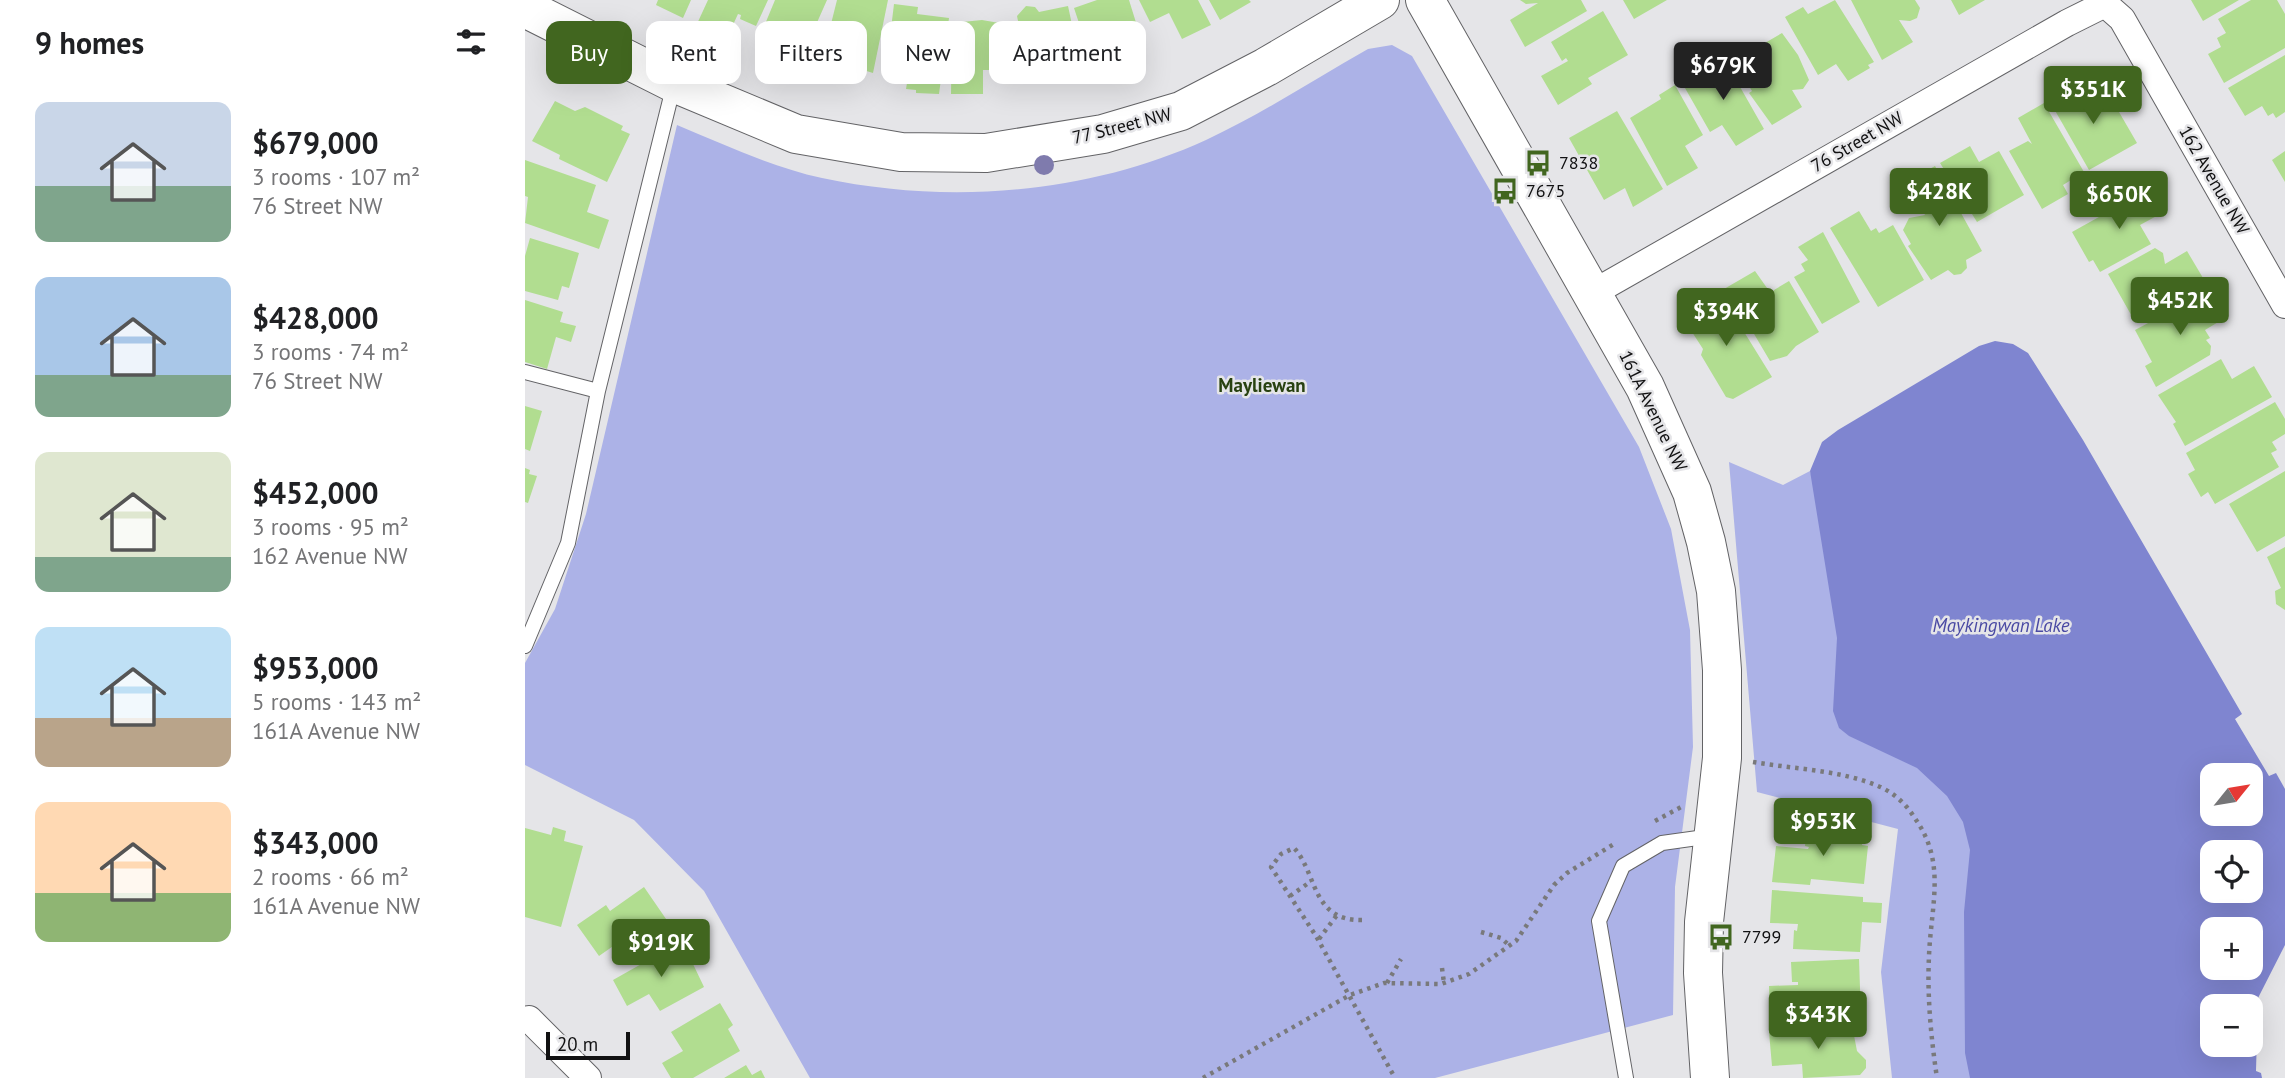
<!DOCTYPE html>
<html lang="en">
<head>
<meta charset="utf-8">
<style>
  body { margin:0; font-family:"PT Sans",sans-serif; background:#f6f6f6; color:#202124; height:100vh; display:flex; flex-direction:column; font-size:26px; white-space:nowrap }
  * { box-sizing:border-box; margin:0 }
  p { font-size:23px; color:#757577 }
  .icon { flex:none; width:38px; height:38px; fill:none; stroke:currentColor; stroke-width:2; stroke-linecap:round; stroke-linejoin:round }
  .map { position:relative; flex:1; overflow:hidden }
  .side { display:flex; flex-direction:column; background:#fff; width:525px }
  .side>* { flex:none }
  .hud { position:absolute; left:21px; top:21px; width:665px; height:63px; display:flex; gap:14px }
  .needle { width:46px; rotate:60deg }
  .tools { position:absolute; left:1675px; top:763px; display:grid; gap:14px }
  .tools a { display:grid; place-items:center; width:63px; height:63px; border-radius:14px; background:#fff; box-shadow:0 7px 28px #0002; font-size:35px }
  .scale { position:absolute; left:21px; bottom:18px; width:84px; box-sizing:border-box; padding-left:7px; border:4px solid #111112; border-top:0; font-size:19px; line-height:24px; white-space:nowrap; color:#111112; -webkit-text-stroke:5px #e5e5e8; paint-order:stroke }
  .price { position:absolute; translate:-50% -60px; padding:0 16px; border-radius:7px; background:#41661f; color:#fff; font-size:23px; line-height:46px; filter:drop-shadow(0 2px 4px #0008) }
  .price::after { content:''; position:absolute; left:50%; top:42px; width:21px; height:16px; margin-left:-10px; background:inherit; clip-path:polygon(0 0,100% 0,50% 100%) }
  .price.on { background:#222; color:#fff }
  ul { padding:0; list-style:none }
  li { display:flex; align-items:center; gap:21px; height:175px; padding:0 35px }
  li span { display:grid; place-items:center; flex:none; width:196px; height:140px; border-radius:14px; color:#555 }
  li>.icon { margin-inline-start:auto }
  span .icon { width:84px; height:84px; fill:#fffc; stroke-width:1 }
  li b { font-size:30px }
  h2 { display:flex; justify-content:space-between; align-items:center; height:84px; padding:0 35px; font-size:30px }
  .pill { padding:0 24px; border-radius:14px; background:#fff; box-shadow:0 7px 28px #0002; font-size:24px; line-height:63px }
  .pill.on { background:#41661f; color:#fff }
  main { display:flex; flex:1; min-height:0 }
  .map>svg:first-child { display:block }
  .green { fill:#acb2e7 }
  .water { fill:#7f85d0; fill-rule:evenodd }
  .building { fill:#b1dd90 }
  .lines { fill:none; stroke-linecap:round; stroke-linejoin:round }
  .lane-casing { stroke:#636366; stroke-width:16 }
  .street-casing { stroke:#636366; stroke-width:28 }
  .secondary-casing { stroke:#636366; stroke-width:40 }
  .path { stroke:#79797b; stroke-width:4.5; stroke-dasharray:3.5 5; stroke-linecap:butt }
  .lane { stroke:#fff; stroke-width:14 }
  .street { stroke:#fff; stroke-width:26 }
  .secondary { stroke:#fff; stroke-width:38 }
  .tree { fill:#7f7bad }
  .labels { text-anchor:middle; stroke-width:5; stroke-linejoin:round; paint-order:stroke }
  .street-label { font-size:18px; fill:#111112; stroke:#e5e5e8 }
  .poi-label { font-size:18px; fill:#111112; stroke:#e5e5e8; text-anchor:start }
  .neighbourhood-label { font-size:19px; font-weight:bold; fill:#284110; stroke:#e5e5e8 }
  .water-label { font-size:19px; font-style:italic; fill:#4949a3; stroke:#e5e5e8 }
</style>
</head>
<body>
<main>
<section class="side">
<h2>9 homes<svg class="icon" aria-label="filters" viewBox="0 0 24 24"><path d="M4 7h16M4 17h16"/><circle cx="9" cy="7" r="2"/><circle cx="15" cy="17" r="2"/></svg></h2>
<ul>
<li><span style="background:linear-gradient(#c9d6e8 60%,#7fa58c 0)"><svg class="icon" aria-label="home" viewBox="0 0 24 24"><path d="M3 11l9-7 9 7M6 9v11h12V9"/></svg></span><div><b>$679,000</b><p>3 rooms · 107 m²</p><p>76 Street NW</p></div></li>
<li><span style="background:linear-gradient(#a9c7e8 70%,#7fa58c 0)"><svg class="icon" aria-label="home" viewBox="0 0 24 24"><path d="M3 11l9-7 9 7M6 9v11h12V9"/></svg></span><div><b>$428,000</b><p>3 rooms · 74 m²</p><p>76 Street NW</p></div></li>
<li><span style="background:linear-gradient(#dfe7d0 75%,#7fa58c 0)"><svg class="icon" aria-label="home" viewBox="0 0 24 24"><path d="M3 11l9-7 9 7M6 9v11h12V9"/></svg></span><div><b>$452,000</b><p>3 rooms · 95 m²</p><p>162 Avenue NW</p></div></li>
<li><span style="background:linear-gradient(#bfe0f5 65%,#b9a48a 0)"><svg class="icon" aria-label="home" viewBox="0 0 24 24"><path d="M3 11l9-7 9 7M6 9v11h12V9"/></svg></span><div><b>$953,000</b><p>5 rooms · 143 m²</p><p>161A Avenue NW</p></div></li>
<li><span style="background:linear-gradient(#ffd9b3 65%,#8fb573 0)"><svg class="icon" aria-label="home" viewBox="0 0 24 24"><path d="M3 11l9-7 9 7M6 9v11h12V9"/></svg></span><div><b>$343,000</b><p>2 rooms · 66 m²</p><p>161A Avenue NW</p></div></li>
</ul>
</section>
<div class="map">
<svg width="1760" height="1078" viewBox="0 0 1760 1078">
  <rect width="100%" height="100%" fill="#e5e5e8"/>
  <path class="green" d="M867,45L887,56L1114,447L1146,529L1165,630L1168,747L1150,887L1148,1015L910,1078H285L179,891L109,820L0,765V663L30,609L61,514L152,125C200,145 247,167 297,178C423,205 563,194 681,140C737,114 790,79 843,49Z
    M1204,462L1258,485L1285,471L1352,679L1451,789L1505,1078H1367L1356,972L1373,829L1232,792Z"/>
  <path class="water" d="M1470,341L1488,344L1503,353L1558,440L1717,714L1710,719L1744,776L1751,773L1760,789V945L1733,998L1731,1071L1736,1073L1737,1078H1445L1440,1053L1439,912L1445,850L1438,822L1422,796L1392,768L1324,736L1314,728L1308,711L1312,638L1285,471L1297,442L1313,430L1454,346ZM1687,775H1726V814H1687ZM1687,852H1726V891H1687ZM1687,929H1726V968H1687ZM1687,1006H1726V1045H1687Z"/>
  <path class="building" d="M133,0H166L158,18L131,5Z
    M183,0H243L231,26L215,19L216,15L213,14L201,40L171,26Z
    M250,0H302L286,36L294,40L280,73L252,61L262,36L255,41L240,34L241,31L238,29Z
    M312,0H363L348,73L335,69L333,74L327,72L324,83L293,76Z
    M572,0H604L613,29L592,36L600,61L570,71L549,8Z
    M614,0H673L686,25L657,39L644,13L625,22Z
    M684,0H724L726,2L695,20Z
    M995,0H1056L1062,11L1000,47L985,20L1013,3L1001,4Z
    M1098,0H1142L1109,19Z
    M1310,0L1349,62L1343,65L1345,68L1323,81L1311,64L1293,75L1260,17L1278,7L1283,14Z
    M1326,0H1390L1395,8L1392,18L1385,21L1374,20L1388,42L1357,60Z
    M1426,0H1460L1434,15Z
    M1666,0H1714L1678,21Z
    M1726,0H1752L1760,14V48L1699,83L1683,54L1696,47L1692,38L1701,33L1693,19Z
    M369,4L393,7L392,14L424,18L414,94L391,93V90L381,89L385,65L362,62Z
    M501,6L510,7L514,12L543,6L558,76L526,83L523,66L503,70L492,16Z
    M1078,11L1103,55L1063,78L1067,84L1033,105L1016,76L1043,61L1041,58L1037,61L1026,42Z
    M457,20L480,24L479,70H458V94H426L427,23Z
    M1257,33L1273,55L1284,80L1278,89L1267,90L1277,107L1247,125L1224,93L1227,91L1209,61Z
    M1760,55V112L1751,118L1748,113L1743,116L1737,106L1720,116L1703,88Z
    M1198,57L1239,129L1211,146L1197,125L1185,132L1156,81Z
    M1551,84L1566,110L1569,108L1567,99L1583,93L1612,143L1564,170L1524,100Z
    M1150,85L1178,135L1160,146L1173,168L1142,186L1105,118L1136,99L1134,95Z
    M30,101L50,111L60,107L98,126L96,130L105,134L82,182L34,159L35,155L7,141Z
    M1519,103L1559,172L1538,185L1543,194L1517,209L1484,151L1503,141L1507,144L1493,118Z
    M1092,111L1138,189L1108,207L1100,188L1079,200L1044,138Z
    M1445,146L1454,162L1474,151L1499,195L1452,222L1415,163Z
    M1760,151V182L1747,160Z
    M0,160L71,185L62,212L84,220L74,249L0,223L3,197L0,196Z
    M1410,166L1457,251L1441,260L1442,268L1436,274L1429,275L1423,270L1406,280L1383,246L1386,244L1378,230L1384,218L1400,215L1383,181Z
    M1626,188L1639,212L1615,225L1626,244L1575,272L1568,260L1564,262L1547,232Z
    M1334,211L1346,231L1351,228L1354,233L1368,225L1399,280L1353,307L1305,228Z
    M1298,232L1335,302L1297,324L1269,277L1280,271L1276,264L1283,260L1273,247Z
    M5,238L54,253L44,288L37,286L33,300L0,291V256Z
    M1630,248L1638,253L1640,264L1662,251L1681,283L1614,322L1609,320L1583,274Z
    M1230,271L1247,295L1249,290L1264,281L1294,332L1271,346L1262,356L1245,361L1209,300L1206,301L1199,289Z
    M1685,290L1700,318L1680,330L1685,338L1681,340L1686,346L1685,355L1631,387L1620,366L1627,362L1610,330Z
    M1195,293L1247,377L1208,399L1201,397L1176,355L1178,349L1156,315Z
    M0,300L38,312L35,322L51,326L46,342L31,337L22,369L0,362Z
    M1696,359L1707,379L1729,366L1747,397L1660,446L1648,424L1651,422L1633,395Z
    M1750,402L1760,419V434L1747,442L1752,450L1746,453L1754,467L1690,504L1683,492L1676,497L1663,474L1670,470L1661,453Z
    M0,406L17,411L5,451L0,449Z
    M0,468L5,470L4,474L12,476L3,503L0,502Z
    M1760,471V536L1732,552L1704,504Z
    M1760,547V610L1751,604L1750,591L1756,588L1742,557Z
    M1282,825L1338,831L1337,845L1343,846L1339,884L1286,879L1285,885L1247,882L1251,846L1283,849L1284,847L1280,846Z
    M28,827L41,831L39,841L58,846L36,927L0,917V828L26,835Z
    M119,887L150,932L112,959L101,943L97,946L94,942L74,956L52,925L81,905L85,911Z
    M1247,890L1338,897V902L1357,903L1356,923L1337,922L1335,952L1268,949L1269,930L1272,931L1273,924L1245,923Z
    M157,941L179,987L135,1011L124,994L102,1006L88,980Z
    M1334,959L1336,1017L1245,1023L1244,986L1273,985V982H1267L1266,962Z
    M195,1003L208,1025L203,1029L215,1051L168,1078H146L137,1063L158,1051L146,1032Z
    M1327,1025L1332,1051L1341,1060V1068L1335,1075L1278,1078L1277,1064L1247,1066L1244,1032Z
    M221,1065L227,1075L236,1070L240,1078H199Z"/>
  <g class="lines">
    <g class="lane-casing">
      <path id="lane" d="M0,372L73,391
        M0,646L43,543L73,391L149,84
        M1101,1078L1074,921L1098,866L1137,843L1187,836"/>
    </g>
    <g class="street-casing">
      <path id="street" d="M1066,294L1542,23L1580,4L1597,19L1760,305
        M4,1019L63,1078"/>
    </g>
    <g class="secondary-casing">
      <path id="secondary" d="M900,0L1120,387L1167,492L1181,542L1191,591L1197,670V758L1179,922L1178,973L1185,1078
        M0,8L149,83L271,134L376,152L461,153L578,134L656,111L741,67L855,0"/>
    </g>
    <path class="path" d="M1228,762C1269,769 1315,770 1353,786C1368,792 1381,804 1389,817C1422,862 1406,904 1404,956C1402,996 1406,1038 1412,1078
      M1130,821L1160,805
      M765,896L785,882
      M837,920C786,921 792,872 769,848L756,854L746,867L791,936L870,1078
      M956,932L976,938L985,946
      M794,939L812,915
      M917,968L919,983
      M862,983L876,959
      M678,1078L825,995L859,983L916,984L944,974L991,941L1029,885L1042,873L1089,844"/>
    <use href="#lane" class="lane"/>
    <use href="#street" class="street"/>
    <use href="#secondary" class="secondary"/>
  </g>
  <circle class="tree" cx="519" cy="165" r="10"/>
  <defs>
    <g id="bus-bare" transform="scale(2.1)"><path d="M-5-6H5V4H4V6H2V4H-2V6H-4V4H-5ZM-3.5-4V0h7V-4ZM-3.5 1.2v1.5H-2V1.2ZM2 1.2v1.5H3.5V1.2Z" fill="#41661f" stroke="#e5e5e8" stroke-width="2.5" paint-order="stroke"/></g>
  </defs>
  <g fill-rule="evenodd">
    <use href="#bus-bare" x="1013" y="163"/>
    <use href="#bus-bare" x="980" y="191"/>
    <use href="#bus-bare" x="1196" y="937"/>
  </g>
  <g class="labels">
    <g class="street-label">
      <text transform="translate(597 126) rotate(-14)" y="6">77 Street NW</text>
      <text transform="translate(1332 142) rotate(-30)" y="6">76 Street NW</text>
      <text transform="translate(1689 180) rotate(60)" y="6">162 Avenue NW</text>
      <text transform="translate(1128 411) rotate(64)" y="6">161A Avenue NW</text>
    </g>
    <g class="poi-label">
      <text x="1034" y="169">7838</text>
      <text x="1001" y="197">7675</text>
      <text x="1217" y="943">7799</text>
    </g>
    <g class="neighbourhood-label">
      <text x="737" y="392">Mayliewan</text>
    </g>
    <g class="water-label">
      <text x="1476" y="632">Maykingwan Lake</text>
    </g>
  </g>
</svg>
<div class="tools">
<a><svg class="needle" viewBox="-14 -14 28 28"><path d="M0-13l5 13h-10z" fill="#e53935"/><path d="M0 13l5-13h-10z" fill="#757577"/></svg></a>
<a><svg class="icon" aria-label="locate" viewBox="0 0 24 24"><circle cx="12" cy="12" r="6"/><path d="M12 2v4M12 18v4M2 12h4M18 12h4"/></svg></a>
<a>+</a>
<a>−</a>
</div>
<div class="scale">20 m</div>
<b class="price on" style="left:1198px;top:102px">$679K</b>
<b class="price" style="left:1568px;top:126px">$351K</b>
<b class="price" style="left:1414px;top:228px">$428K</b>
<b class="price" style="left:1594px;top:231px">$650K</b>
<b class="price" style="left:1655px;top:337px">$452K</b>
<b class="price" style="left:1201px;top:348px">$394K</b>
<b class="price" style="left:1298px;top:858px">$953K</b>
<b class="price" style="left:136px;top:979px">$919K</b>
<b class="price" style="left:1293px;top:1051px">$343K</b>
<div class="hud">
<a class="pill on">Buy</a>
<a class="pill">Rent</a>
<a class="pill">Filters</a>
<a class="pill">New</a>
<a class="pill">Apartment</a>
</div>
</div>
</main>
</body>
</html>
